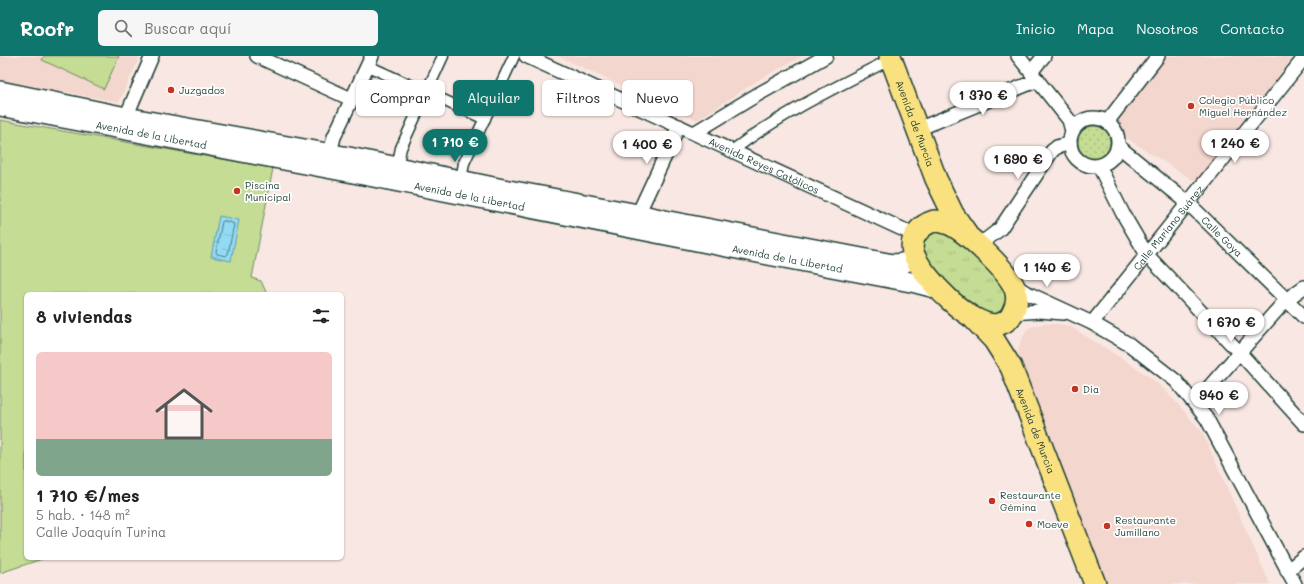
<!DOCTYPE html>
<html lang="es">
<head>
<meta charset="utf-8">
<style>
  body { margin:0; font-family:Mali,sans-serif; background:#f6f6f6; color:#222; height:100vh; display:flex; flex-direction:column; font-size:15px; white-space:nowrap }
  * { box-sizing:border-box; margin:0 }
  p { font-size:13px; color:#767676 }
  .icon { flex:none; width:22px; height:22px; fill:none; stroke:currentColor; stroke-width:2; stroke-linecap:round; stroke-linejoin:round }
  .map { position:relative; flex:1; overflow:hidden }
  .panel { position:absolute; left:24px; top:236px; width:320px; height:268px; display:flex; flex-direction:column; background:#fff; border-radius:6px; box-shadow:0 1px 3px #0004 }
  .panel>* { flex:none }
  .hud { position:absolute; left:356px; top:24px; width:380px; height:36px; display:flex; gap:8px }
  .price { position:absolute; translate:-50% -34px; padding:0 9px; border-radius:14px; background:#fff; color:#222; font-size:13px; line-height:26px; filter:drop-shadow(0 1px 2px #0008) }
  .price::after { content:''; position:absolute; left:50%; top:24px; width:12px; height:9px; margin-left:-6px; background:inherit; clip-path:polygon(0 0,100% 0,50% 100%) }
  .price.active { background:#0f766e; color:#fff }
  ul { padding:0; list-style:none }
  li { display:grid; align-content:center; gap:8px; height:212px; padding:0 12px }
  li+li { border-top:1px solid #e0e0e0 }
  li span { display:grid; place-items:center; height:124px; border-radius:6px; color:#555 }
  li>.icon { margin-inline-start:auto }
  span .icon { width:72px; height:72px; fill:#fffc; stroke-width:1 }
  li b { font-size:17px }
  h2 { display:flex; justify-content:space-between; align-items:center; height:48px; padding:0 12px; font-size:17px }
  .chip { padding:0 14px; border-radius:6px; background:#fff; box-shadow:0 1px 3px #0004; font-size:14px; line-height:36px }
  .chip.active { background:#0f766e; color:#fff }
  header { display:flex; align-items:center; gap:24px; box-sizing:border-box; height:56px; padding:0 20px; background:#0f766e; color:#fff }
  header strong { font-size:19px }
  nav { display:flex; gap:22px; margin-inline-start:auto; font-size:14px }
  .search { width:280px; height:36px; background:#f6f6f6; display:flex; align-items:center; gap:10px; box-sizing:border-box; padding:0 14px; border-radius:6px; color:#767676; font-size:15px }
  .map>svg:first-child { display:block }
  .built { fill:#f3d6cd }
  .grass { fill:url(#grass-tufts); stroke:#728c64 }
  .park { fill:url(#park-dots); stroke:#728c64 }
  .garden { fill:#c4dc93; stroke:#728c64 }
  .water { fill:url(#water-ripples); stroke:#659ca8 }
  .lines { fill:none; stroke-linecap:round; stroke-linejoin:round }
  .shore { stroke:#4d7c81; stroke-width:1 }
  .pedestrian-casing { stroke:#1f3d34; stroke-width:13 }
  .minor-casing { stroke:#1f3d34; stroke-width:16 }
  .secondary-casing { stroke:#1f3d34; stroke-width:22 }
  .primary-casing { stroke:#1f3d34; stroke-width:24 }
  .pedestrian { stroke:#fff; stroke-width:10 }
  .minor { stroke:#fff; stroke-width:13 }
  .secondary { stroke:#fff; stroke-width:19 }
  .primary { stroke:#fae180; stroke-width:21 }
  .poi-dot { fill:#c8321e; stroke:#fff; stroke-width:1.5 }
  .labels { text-anchor:middle; stroke-width:3.5; stroke-linejoin:round; paint-order:stroke }
  .poi-label { font-size:10px; fill:#1f3d34; stroke:#fff; text-anchor:start }
  .street-label { font-size:10px; fill:#1f3d34; stroke:#fff }
</style>
</head>
<body>
<header>
<strong>Roofr</strong>
<div class="search"><svg class="icon" aria-label="search" viewBox="0 0 24 24"><circle cx="10" cy="10" r="6"/><path d="M15 15l6 6"/></svg>Buscar aquí</div>
<nav><a>Inicio</a><a>Mapa</a><a>Nosotros</a><a>Contacto</a></nav>
</header>
<div class="map">
<svg width="1304" height="528" viewBox="0 0 1304 528">
  <defs>
    <pattern id="grass-tufts" width="24" height="20" patternUnits="userSpaceOnUse"><rect width="24" height="20" fill="#c4dc93"/><path d="M3 7l-1-3M5 7V3M7 7l1-3M15 17l-1-3M17 17v-4M19 17l1-3" fill="none" stroke="#a8be7f"/></pattern>
    <pattern id="park-dots" width="8" height="8" patternUnits="userSpaceOnUse"><rect width="8" height="8" fill="#c4dc93"/><path d="M2 2h.1M6 6h.1" fill="none" stroke="#a8be7f" stroke-width="1.8" stroke-linecap="round"/></pattern>
    <pattern id="water-ripples" width="26" height="14" patternUnits="userSpaceOnUse"><rect width="26" height="14" fill="#93dbf5"/><path d="M2 4q2-2 4 0t4 0M15 11q2-2 4 0t4 0" fill="none" stroke="#7ebdd3"/></pattern>
  </defs>
  <rect width="100%" height="100%" fill="#f8e7e2"/>
  <filter id="ink" filterUnits="userSpaceOnUse"><feTurbulence type="fractalNoise" baseFrequency=".025" numOctaves="2"/><feDisplacementMap in="SourceGraphic" scale="8" xChannelSelector="R" yChannelSelector="G"/><feConvolveMatrix kernelMatrix="1 2 1 2 8 2 1 2 1" color-interpolation-filters="sRGB"/></filter>
  <g filter="url(#ink)">
    <path class="built" d="M0,0H140L119,46L0,24Z
      M558,0H802L760,23L697,64Z
      M1167,0H1294L1196,126L1125,81L1117,63Z
      M1043,268H1060L1071,271L1121,302L1151,322L1168,337L1202,376L1270,528H1106L1018,297L1020,287L1028,272Z"/>
    <path class="grass" d="M938,172L977,198L1010,240L1004,259L979,257L933,215L920,189L921,185Z"/>
    <path class="park" d="M1078 86a16 16 0 1 1 32 0a16 16 0 1 1-32 0Z"/>
    <path class="garden" d="M44,0H119L104,33L42,4Z
      M0,64L273,112L252,222L261,225L267,238H26V502H45L0,517Z"/>
    <path class="water" d="M219,160L239,164L231,205L211,201Z"/>
    <g class="lines">
      <path class="shore" d="M224,165L232,167L234,168L228,198L226,200L217,198L216,196L222,166Z"/>
      <g class="pedestrian-casing">
        <path id="pedestrian" d="M368,10L485,63
          M732,95C781,57 837,31 891,3
          M397,111L401,92L443,0
          M461,124L464,107L514,0"/>
      </g>
      <g class="minor-casing">
        <g id="minor">
          <path d="M257,0L351,43"/>
          <path id="s1" d="M526,0L915,179"/>
          <path d="M1018,0L1069,64L1072,75"/>
          <path d="M1031,16L1044,0"/>
          <circle cx="1094" cy="86" r="24"/>
          <path d="M1107,66L1158,0"/>
          <path d="M124,68L126,61L152,0"/>
          <path d="M918,73L1038,24"/>
          <path d="M694,77L755,40L826,0"/>
          <path id="s2" d="M1118,90L1188,147L1304,261"/>
          <path d="M328,105L334,81L372,0"/>
          <path d="M1099,110L1123,158L1147,199L1239,296L1304,368"/>
          <path d="M638,158L679,70"/>
          <path d="M976,188L987,183L1000,173L1052,95L1057,91L1070,87"/>
          <path d="M1012,227L1025,236L1092,267L1130,289L1176,325L1207,363L1295,528"/>
          <path d="M1013,257L1040,255L1063,257"/>
          <path id="s3" d="M1092,267L1304,2"/>
          <path d="M1195,347L1286,244L1304,231"/>
          <path d="M1287,515L1304,501"/>
        </g>
      </g>
      <g class="secondary-casing">
        <g id="secondary">
          <path d="M0,35L126,61L349,101L503,133L638,158L669,165L893,208L904,207L915,200"/>
          <path id="s4" d="M0,50L348,116L732,192L916,227L939,233"/>
        </g>
      </g>
      <g class="primary-casing">
        <g id="primary">
          <path id="s5" d="M890,0L936,123L953,158L965,175"/>
          <path d="M934,165C939,165 944,166 949,168C967,176 1009,216 1015,233C1018,242 1017,249 1013,256C1011,262 1006,266 1000,268C974,276 920,219 913,196C909,181 921,169 934,165Z"/>
          <path id="s6" d="M974,263L994,284L1011,311L1095,528"/>
        </g>
      </g>
      <use href="#pedestrian" class="pedestrian"/>
      <use href="#minor" class="minor"/>
      <use href="#secondary" class="secondary"/>
      <use href="#primary" class="primary"/>
    </g>
  </g>
  <g class="poi-dot">
    <circle cx="171" cy="34" r="4"/>
    <circle cx="1191" cy="50" r="4"/>
    <circle cx="237" cy="135" r="4"/>
    <circle cx="1075" cy="333" r="4"/>
    <circle cx="992" cy="445" r="4"/>
    <circle cx="1029" cy="468" r="4"/>
    <circle cx="1107" cy="470" r="4"/>
  </g>
  <g class="labels">
    <g class="poi-label">
      <text x="179" y="38">Juzgados</text>
      <text x="1199" y="48">Colegio Público<tspan x="1199" dy="12">Miguel Hernández</tspan></text>
      <text x="245" y="133">Piscina<tspan x="245" dy="12">Municipal</tspan></text>
      <text x="1083" y="337">Dia</text>
      <text x="1000" y="443">Restaurante<tspan x="1000" dy="12">Gémina</tspan></text>
      <text x="1115" y="468">Restaurante<tspan x="1115" dy="12">Jumillano</tspan></text>
      <text x="1037" y="472">Moeve</text>
    </g>
    <g class="street-label">
      <text dy="4" stroke="none"><textPath href="#s5" startOffset="72">Avenida de Murcia</textPath></text>
      <text dy="4" stroke="none"><textPath href="#s4" startOffset="154">Avenida de la Libertad</textPath></text>
      <text dy="4" stroke="none"><textPath href="#s1" startOffset="262">Avenida Reyes Católicos</textPath></text>
      <text dy="4" stroke="none"><textPath href="#s4" startOffset="478">Avenida de la Libertad</textPath></text>
      <text dy="4" stroke="none"><textPath href="#s3" startOffset="122">Calle Mariano Suárez</textPath></text>
      <text dy="4" stroke="none"><textPath href="#s2" startOffset="138">Calle Goya</textPath></text>
      <text dy="4" stroke="none"><textPath href="#s4" startOffset="802">Avenida de la Libertad</textPath></text>
      <text dy="4" stroke="none"><textPath href="#s6" startOffset="129">Avenida de Murcia</textPath></text>
    </g>
  </g>
</svg>
<b class="price" style="left:983px;top:60px">1 370 €</b>
<b class="price active" style="left:455px;top:107px">1 710 €</b>
<b class="price" style="left:1235px;top:108px">1 240 €</b>
<b class="price" style="left:647px;top:109px">1 400 €</b>
<b class="price" style="left:1018px;top:124px">1 690 €</b>
<b class="price" style="left:1047px;top:232px">1 140 €</b>
<b class="price" style="left:1231px;top:287px">1 670 €</b>
<b class="price" style="left:1219px;top:360px">940 €</b>
<div class="hud">
<a class="chip">Comprar</a>
<a class="chip active">Alquilar</a>
<a class="chip">Filtros</a>
<a class="chip">Nuevo</a>
</div>
<section class="panel">
<h2>8 viviendas<svg class="icon" aria-label="filters" viewBox="0 0 24 24"><path d="M4 7h16M4 17h16"/><circle cx="9" cy="7" r="2"/><circle cx="15" cy="17" r="2"/></svg></h2>
<ul>
<li><span style="background:linear-gradient(#f6c9c9 70%,#7fa58c 0)"><svg class="icon" aria-label="home" viewBox="0 0 24 24"><path d="M3 11l9-7 9 7M6 9v11h12V9"/></svg></span><div><b>1 710 €/mes</b><p>5 hab. · 148 m²</p><p>Calle Joaquín Turina</p></div></li>
</ul>
</section>
</div>
</body>
</html>
